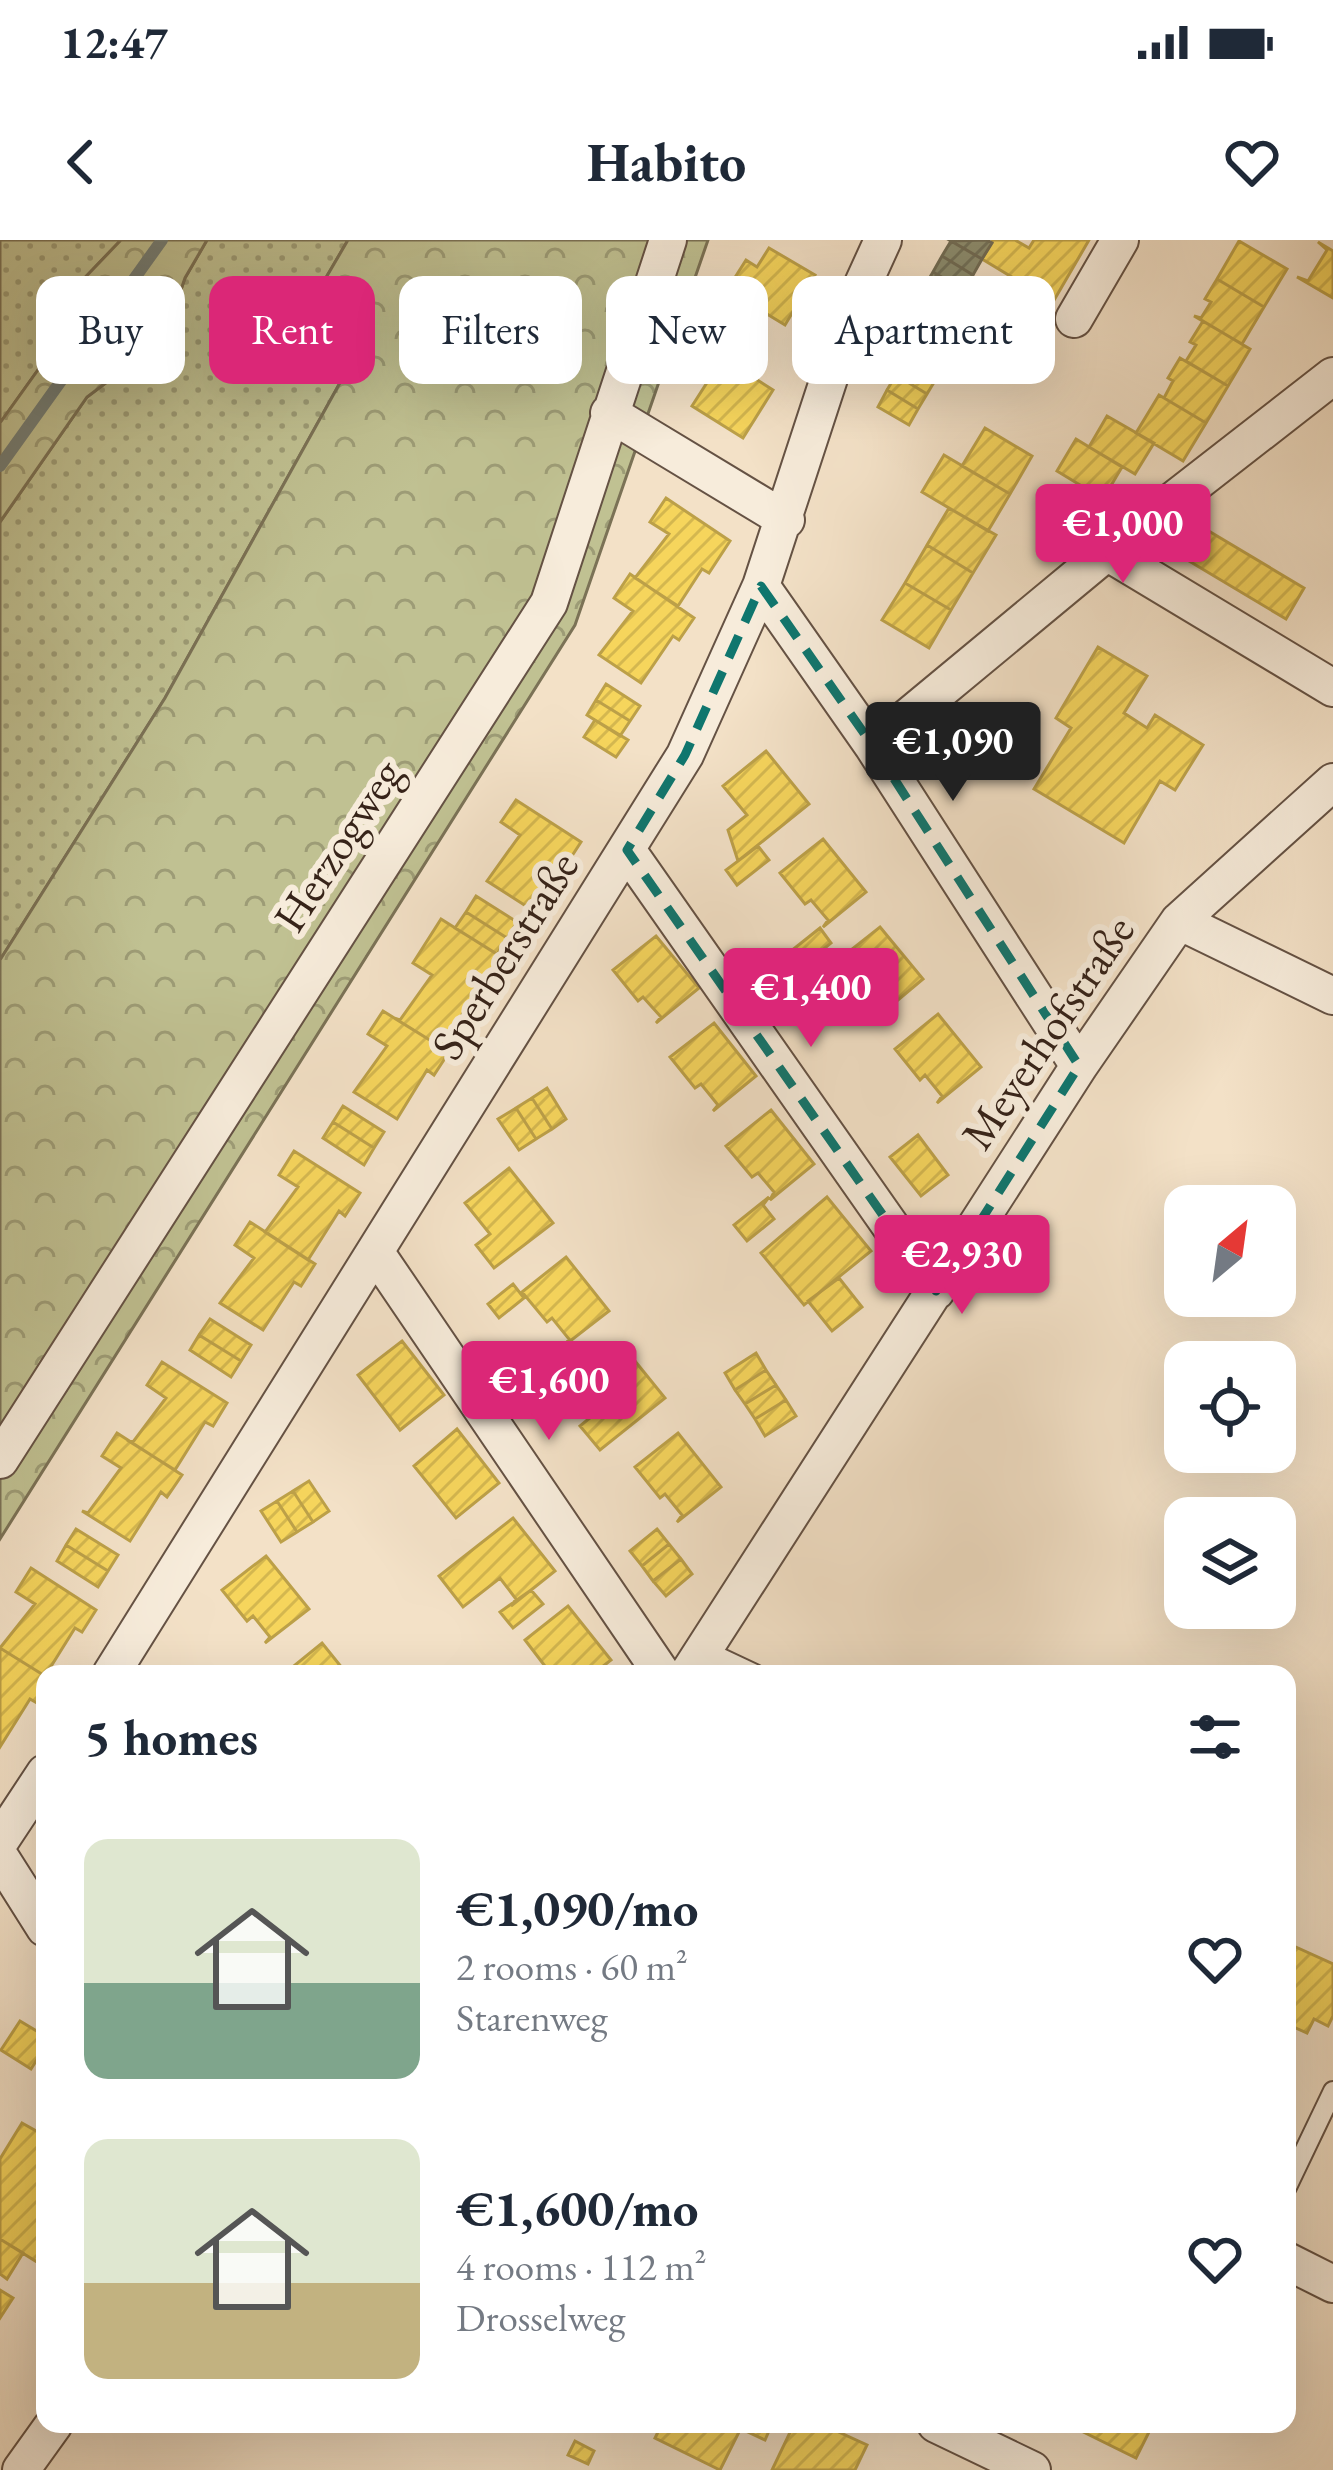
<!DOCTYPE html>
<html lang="en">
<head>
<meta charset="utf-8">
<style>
  body { margin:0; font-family:"EB Garamond",serif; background:#f2f2f3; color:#1f2937; height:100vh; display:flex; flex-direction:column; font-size:45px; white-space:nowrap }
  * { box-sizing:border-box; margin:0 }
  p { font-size:39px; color:#747a83 }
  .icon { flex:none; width:66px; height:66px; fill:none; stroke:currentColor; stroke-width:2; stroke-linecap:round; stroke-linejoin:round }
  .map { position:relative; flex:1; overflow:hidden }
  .panel { position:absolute; left:36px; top:1425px; width:1260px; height:768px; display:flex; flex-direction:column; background:#fff; border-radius:24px; box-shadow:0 12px 48px #0002 }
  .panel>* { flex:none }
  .guide { position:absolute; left:36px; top:36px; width:1263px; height:108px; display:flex; gap:24px }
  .needle { width:78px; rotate:29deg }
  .buttons { position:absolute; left:1164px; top:945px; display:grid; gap:24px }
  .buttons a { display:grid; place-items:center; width:132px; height:132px; border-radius:24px; background:#fff; box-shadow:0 12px 48px #0002; font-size:60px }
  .price { position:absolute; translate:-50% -102px; padding:0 27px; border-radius:12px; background:#db2777; color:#fff; font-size:39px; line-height:78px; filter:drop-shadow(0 3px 6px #0008) }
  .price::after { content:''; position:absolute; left:50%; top:72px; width:36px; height:27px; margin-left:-18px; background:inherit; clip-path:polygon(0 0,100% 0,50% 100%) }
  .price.active { background:#222; color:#fff }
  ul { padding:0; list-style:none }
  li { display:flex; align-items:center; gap:36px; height:300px; padding:0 48px }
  li span { display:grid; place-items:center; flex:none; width:336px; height:240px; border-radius:24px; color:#555 }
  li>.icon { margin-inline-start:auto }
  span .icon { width:144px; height:144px; fill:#fffc; stroke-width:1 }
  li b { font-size:51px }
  h2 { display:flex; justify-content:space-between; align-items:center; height:144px; padding:0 48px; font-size:51px }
  .pill { padding:0 42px; border-radius:24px; background:#fff; box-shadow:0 12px 48px #0002; font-size:42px; line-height:108px }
  .pill.active { background:#db2777; color:#fff }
  .status { display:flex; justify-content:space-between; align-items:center; height:84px; padding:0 60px; background:#fff; direction:ltr }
  .status svg { height:33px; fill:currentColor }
  header { display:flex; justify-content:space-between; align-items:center; height:156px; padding:0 48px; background:#fff; font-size:54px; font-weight:700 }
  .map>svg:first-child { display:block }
  .grass { fill:url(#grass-dots); stroke:#7b7256; stroke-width:3 }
  .forest { fill:url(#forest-crowns); stroke:#7b7256; stroke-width:3 }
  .homes { fill:url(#homes-hatch); stroke:#bca048; stroke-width:3 }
  .industry { fill:url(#industry-hatch); stroke:#726c54; stroke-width:3 }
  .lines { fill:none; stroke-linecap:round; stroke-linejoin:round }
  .stream { stroke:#737f78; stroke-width:12 }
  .lane-casing { stroke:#655244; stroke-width:22 }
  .street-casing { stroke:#655244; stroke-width:40 }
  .lane { stroke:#f7ecdb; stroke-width:18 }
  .street { stroke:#f7ecdb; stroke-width:36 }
  .marked { fill:none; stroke:#0f766e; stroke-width:9; stroke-dasharray:24 15; stroke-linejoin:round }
  .labels { text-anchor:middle; stroke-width:12; stroke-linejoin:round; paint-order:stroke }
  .street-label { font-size:45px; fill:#362319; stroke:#f7ecdb }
</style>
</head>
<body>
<div class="status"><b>12:47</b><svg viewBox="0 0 49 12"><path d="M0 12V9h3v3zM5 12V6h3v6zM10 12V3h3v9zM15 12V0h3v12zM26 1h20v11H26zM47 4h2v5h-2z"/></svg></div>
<header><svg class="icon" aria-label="back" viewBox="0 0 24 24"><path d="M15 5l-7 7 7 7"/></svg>Habito<svg class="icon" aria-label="heart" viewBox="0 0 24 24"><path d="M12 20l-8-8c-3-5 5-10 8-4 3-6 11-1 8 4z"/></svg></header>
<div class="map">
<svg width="1333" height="2230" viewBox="0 0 1333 2230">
  <defs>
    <pattern id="grass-dots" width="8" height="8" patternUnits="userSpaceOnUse" patternTransform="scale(3)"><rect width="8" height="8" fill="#c0c192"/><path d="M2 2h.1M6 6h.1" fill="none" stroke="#9d9c76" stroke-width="1.8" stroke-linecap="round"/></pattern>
    <pattern id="forest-crowns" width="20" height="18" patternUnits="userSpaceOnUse" patternTransform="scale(3)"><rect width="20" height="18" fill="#c0c192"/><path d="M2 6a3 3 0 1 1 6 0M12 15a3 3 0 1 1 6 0" fill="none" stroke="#9d9c76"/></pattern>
    <pattern id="homes-hatch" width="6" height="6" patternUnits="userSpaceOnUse" patternTransform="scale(3)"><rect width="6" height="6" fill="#f6d55c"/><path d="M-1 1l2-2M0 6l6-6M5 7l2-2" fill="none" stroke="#d4b74f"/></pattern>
    <pattern id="industry-hatch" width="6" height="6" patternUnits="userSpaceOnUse" patternTransform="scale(3)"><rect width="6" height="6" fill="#8c8c6e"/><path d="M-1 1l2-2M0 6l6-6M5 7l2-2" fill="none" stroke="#73725a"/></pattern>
  </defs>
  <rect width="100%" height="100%" fill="#f3e1c7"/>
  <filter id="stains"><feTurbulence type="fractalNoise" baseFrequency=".00167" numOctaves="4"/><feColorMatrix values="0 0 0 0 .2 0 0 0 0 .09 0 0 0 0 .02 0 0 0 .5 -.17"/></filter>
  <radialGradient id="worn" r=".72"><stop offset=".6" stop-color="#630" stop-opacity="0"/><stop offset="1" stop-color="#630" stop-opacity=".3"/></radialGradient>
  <path class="grass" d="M0,0H121L74,49L45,120L0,183Z
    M207,0H348L303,77L341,141L165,458L0,720V282L87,157L164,99L185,38Z"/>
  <path class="forest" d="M121,0H207L185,38L164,99L87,157L0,282V183L45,120L74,49Z
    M348,0H708L575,385L0,1299V720L165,458L341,141L303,77Z"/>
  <path class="homes" d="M993,0H1015L1029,8L1034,0H1089L1053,62L982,19Z
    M1239,1L1287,29L1264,67L1217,39Z
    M1318,2L1333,11V58L1297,37L1308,41L1327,10Z
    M769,8L815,35L785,85L727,50L746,20L757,27Z
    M1217,39L1264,67L1242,104L1194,76L1201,78L1211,62L1205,59Z
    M1203,81L1250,109L1228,146L1186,121L1196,105L1190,102Z
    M913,105L945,124L936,139L905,120Z
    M1180,118L1228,146L1206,183L1164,158L1173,141L1168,138Z
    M905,120L936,139L927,154L896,135Z
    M728,121L773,150L743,198L692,166L710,138L715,142Z
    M896,135L927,154L918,169L887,150Z
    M887,150L918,169L909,185L878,167Z
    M1159,155L1206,183L1183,221L1136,193Z
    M1107,176L1154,203L1135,234L1089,207Z
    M985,188L1032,216L1010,254L962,226Z
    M1076,199L1122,227L1103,259L1057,231Z
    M944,215L1010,254L988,291L922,252Z
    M666,258L730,301L709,333L702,329L678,366L635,338L669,294L650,282Z
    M949,268L996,295L973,333L927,305Z
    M1197,284L1304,348L1286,379L1179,315Z
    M927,305L973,333L951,370L905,343Z
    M630,334L694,378L679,400L673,396L641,443L599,415L633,371L614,358Z
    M905,343L951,370L929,408L882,380Z
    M1098,407L1147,436L1124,473L1147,488L1155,475L1203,505L1175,550L1160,541L1124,603L1034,549L1071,488L1056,478Z
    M606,444L640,466L630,481L596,460Z
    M596,460L630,481L620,496L587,475Z
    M595,480L628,500L616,517L584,497Z
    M766,511L809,564L738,621L728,590L747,575L723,546Z
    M516,560L581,602L566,625L560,620L529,668L487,641L520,595L501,582Z
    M823,599L866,652L823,687L828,680L811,660L805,664L780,633Z
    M758,606L769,620L737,645L726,630Z
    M476,656L517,682L507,698L466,672Z
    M466,672L507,698L497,714L455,688Z
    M441,679L506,720L479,764L472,759L441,807L394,778L400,780L432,735L413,723Z
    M880,687L923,739L880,775L884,769L868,747L862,752L837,721Z
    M820,688L831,703L798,730L786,715Z
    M656,696L699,748L656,783L661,777L643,757L638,761L613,730Z
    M383,771L449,812L434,835L427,830L397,879L354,852L387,806L368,794Z
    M938,774L981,827L937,863L942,856L925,835L920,840L895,809Z
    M714,783L756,836L713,871L718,865L701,844L695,848L670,817Z
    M547,848L566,879L552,889L532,858Z
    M532,858L552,889L536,899L516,868Z
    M343,866L384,892L374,908L333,882Z
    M516,868L536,899L519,910L498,879Z
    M771,870L814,924L770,960L774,952L758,933L752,937L726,906Z
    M333,882L374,908L364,925L323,898Z
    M918,895L948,935L921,956L890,917Z
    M294,911L360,953L345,976L339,971L308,1020L265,992L298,947L279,935Z
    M509,928L553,983L494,1028L476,1005L490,994L465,963Z
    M769,957L763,965L774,979L747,1001L734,985Z
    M827,957L871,1011L804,1065L761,1013Z
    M250,982L315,1024L301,1046L294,1042L263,1090L220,1063L254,1018L235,1005Z
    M566,1017L609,1071L565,1105L569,1099L552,1078L547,1082L522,1052Z
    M839,1038L862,1067L832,1091L808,1061Z
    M513,1044L524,1058L499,1078L488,1064Z
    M210,1079L251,1105L241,1121L199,1095Z
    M199,1095L241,1121L231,1137L190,1110Z
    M402,1101L444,1155L400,1190L358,1135Z
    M622,1105L665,1158L600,1210L580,1186L602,1168L578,1139Z
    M756,1113L766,1130L735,1150L725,1133Z
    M162,1122L227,1163L213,1186L205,1182L175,1230L127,1200L133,1202L166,1158L147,1145Z
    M766,1130L776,1145L745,1164L735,1150Z
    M776,1145L786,1160L755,1179L745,1164Z
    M786,1160L796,1176L765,1196L755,1179Z
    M457,1189L499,1243L456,1278L414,1226Z
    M117,1193L182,1235L167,1257L161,1252L130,1301L82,1271L88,1273L121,1228L102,1216Z
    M678,1193L721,1247L677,1282L682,1275L665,1254L660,1258L635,1227Z
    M309,1241L329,1271L313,1282L293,1251Z
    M293,1251L313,1282L297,1292L277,1261Z
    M277,1261L297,1292L281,1302L261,1271Z
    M513,1278L555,1331L511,1366L516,1359L500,1338L463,1367L439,1336Z
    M76,1289L118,1315L108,1331L66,1305Z
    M657,1289L669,1304L642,1326L630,1311Z
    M669,1304L681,1319L653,1341L642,1326Z
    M66,1305L108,1331L98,1347L57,1321Z
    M266,1316L309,1369L265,1403L270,1397L253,1376L247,1381L222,1350Z
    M681,1319L692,1334L666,1356L653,1341Z
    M31,1328L96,1370L82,1392L75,1388L45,1436L0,1408L35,1364L16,1352Z
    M531,1350L543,1364L513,1388L500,1372Z
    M568,1366L611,1420L593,1434H551L525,1400Z
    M322,1403L347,1434H284Z
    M0,1408L45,1436V1451L37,1463L30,1459L0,1507Z
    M1287,1703L1333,1724V1776L1328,1786L1314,1779L1307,1793L1287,1784Z
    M20,1781L45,1796V1807L31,1829L1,1810Z
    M22,1883L45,1896V2027L0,1999V1919Z
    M0,1999L23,2013L7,2039L0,2034Z
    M0,2050L13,2058L0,2078Z
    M662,2184H743L720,2230L655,2198Z
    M752,2184H772L765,2200L748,2192Z
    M794,2184H821L867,2205L855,2230H772Z
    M1067,2184H1153L1136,2218Z
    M575,2201L594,2211L588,2224L568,2215Z"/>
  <path class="industry" d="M987,0L992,3L982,19L951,1Z
    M951,1L982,19L973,35L942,16Z
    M942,16L973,35L964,50L933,32Z
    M933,32L964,50L955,65L924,47Z
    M924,47L955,65L945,81L914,63Z
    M932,73L964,92L955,107L923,89Z
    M923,89L955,107L945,124L913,105Z"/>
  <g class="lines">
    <path class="stream" d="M0,226L162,0"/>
    <g class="lane-casing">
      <path id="lane" d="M704,1410L755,1434
        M1287,1947L1333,1851"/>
    </g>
    <g class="street-casing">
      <path id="street" d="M1074,79L1120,0
        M609,173L786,280
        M1107,312L1333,448
        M761,346L873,506L1079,826
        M873,506L1107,312L1333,136
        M627,610L936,1051
        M1179,681L1333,756
        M376,1013L662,1434
        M0,1220L549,363L668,0
        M111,1434L685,515L761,346L852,68L883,0
        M688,1434L1079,826L1179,681L1333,542
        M0,1601L45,1533
        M0,1617L45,1688
        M1287,2021L1333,2044
        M936,2184L1032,2230
        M21,2230L54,2184"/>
    </g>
    <use href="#lane" class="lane"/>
    <use href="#street" class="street"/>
  </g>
  <path class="marked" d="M761,346L873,506L1079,826L936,1051L627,610L685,515Z"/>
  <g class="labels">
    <g class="street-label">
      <text transform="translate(337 605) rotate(-57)" y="16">Herzogweg</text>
      <text transform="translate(504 715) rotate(-58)" y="16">Sperberstraße</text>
      <text transform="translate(1047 792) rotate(-56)" y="16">Meyerhofstraße</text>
    </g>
  </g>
  <rect width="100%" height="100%" filter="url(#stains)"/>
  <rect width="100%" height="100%" fill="url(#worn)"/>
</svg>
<div class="buttons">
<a><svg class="needle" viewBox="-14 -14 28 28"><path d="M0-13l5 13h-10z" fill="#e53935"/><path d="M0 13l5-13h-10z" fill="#747a83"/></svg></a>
<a><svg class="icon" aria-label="locate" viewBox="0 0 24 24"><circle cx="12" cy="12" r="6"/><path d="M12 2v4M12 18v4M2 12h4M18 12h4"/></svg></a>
<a><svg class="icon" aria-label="layers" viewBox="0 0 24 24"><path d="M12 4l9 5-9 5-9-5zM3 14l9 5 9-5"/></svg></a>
</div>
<b class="price" style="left:1123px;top:346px">€1,000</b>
<b class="price active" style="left:953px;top:564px">€1,090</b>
<b class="price" style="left:811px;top:810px">€1,400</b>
<b class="price" style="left:962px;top:1077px">€2,930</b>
<b class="price" style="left:549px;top:1203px">€1,600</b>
<div class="guide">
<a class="pill">Buy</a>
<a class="pill active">Rent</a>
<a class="pill">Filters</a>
<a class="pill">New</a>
<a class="pill">Apartment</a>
</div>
<section class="panel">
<h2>5 homes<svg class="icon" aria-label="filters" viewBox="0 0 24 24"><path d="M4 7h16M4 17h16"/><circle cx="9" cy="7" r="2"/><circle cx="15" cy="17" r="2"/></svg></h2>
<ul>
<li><span style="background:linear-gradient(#dfe7d0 60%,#7fa58c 0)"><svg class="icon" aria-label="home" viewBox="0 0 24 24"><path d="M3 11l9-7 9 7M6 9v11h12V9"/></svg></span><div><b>€1,090/mo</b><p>2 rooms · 60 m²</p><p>Starenweg</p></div><svg class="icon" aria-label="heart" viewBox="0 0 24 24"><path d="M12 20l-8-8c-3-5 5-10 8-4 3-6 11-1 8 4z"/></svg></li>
<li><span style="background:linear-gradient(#dfe7d0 60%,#c2b280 0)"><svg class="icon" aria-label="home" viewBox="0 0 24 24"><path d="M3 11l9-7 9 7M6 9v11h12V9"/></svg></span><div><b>€1,600/mo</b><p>4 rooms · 112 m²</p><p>Drosselweg</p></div><svg class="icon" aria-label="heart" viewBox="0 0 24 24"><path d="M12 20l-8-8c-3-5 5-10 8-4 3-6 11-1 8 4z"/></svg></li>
</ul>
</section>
</div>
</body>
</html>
